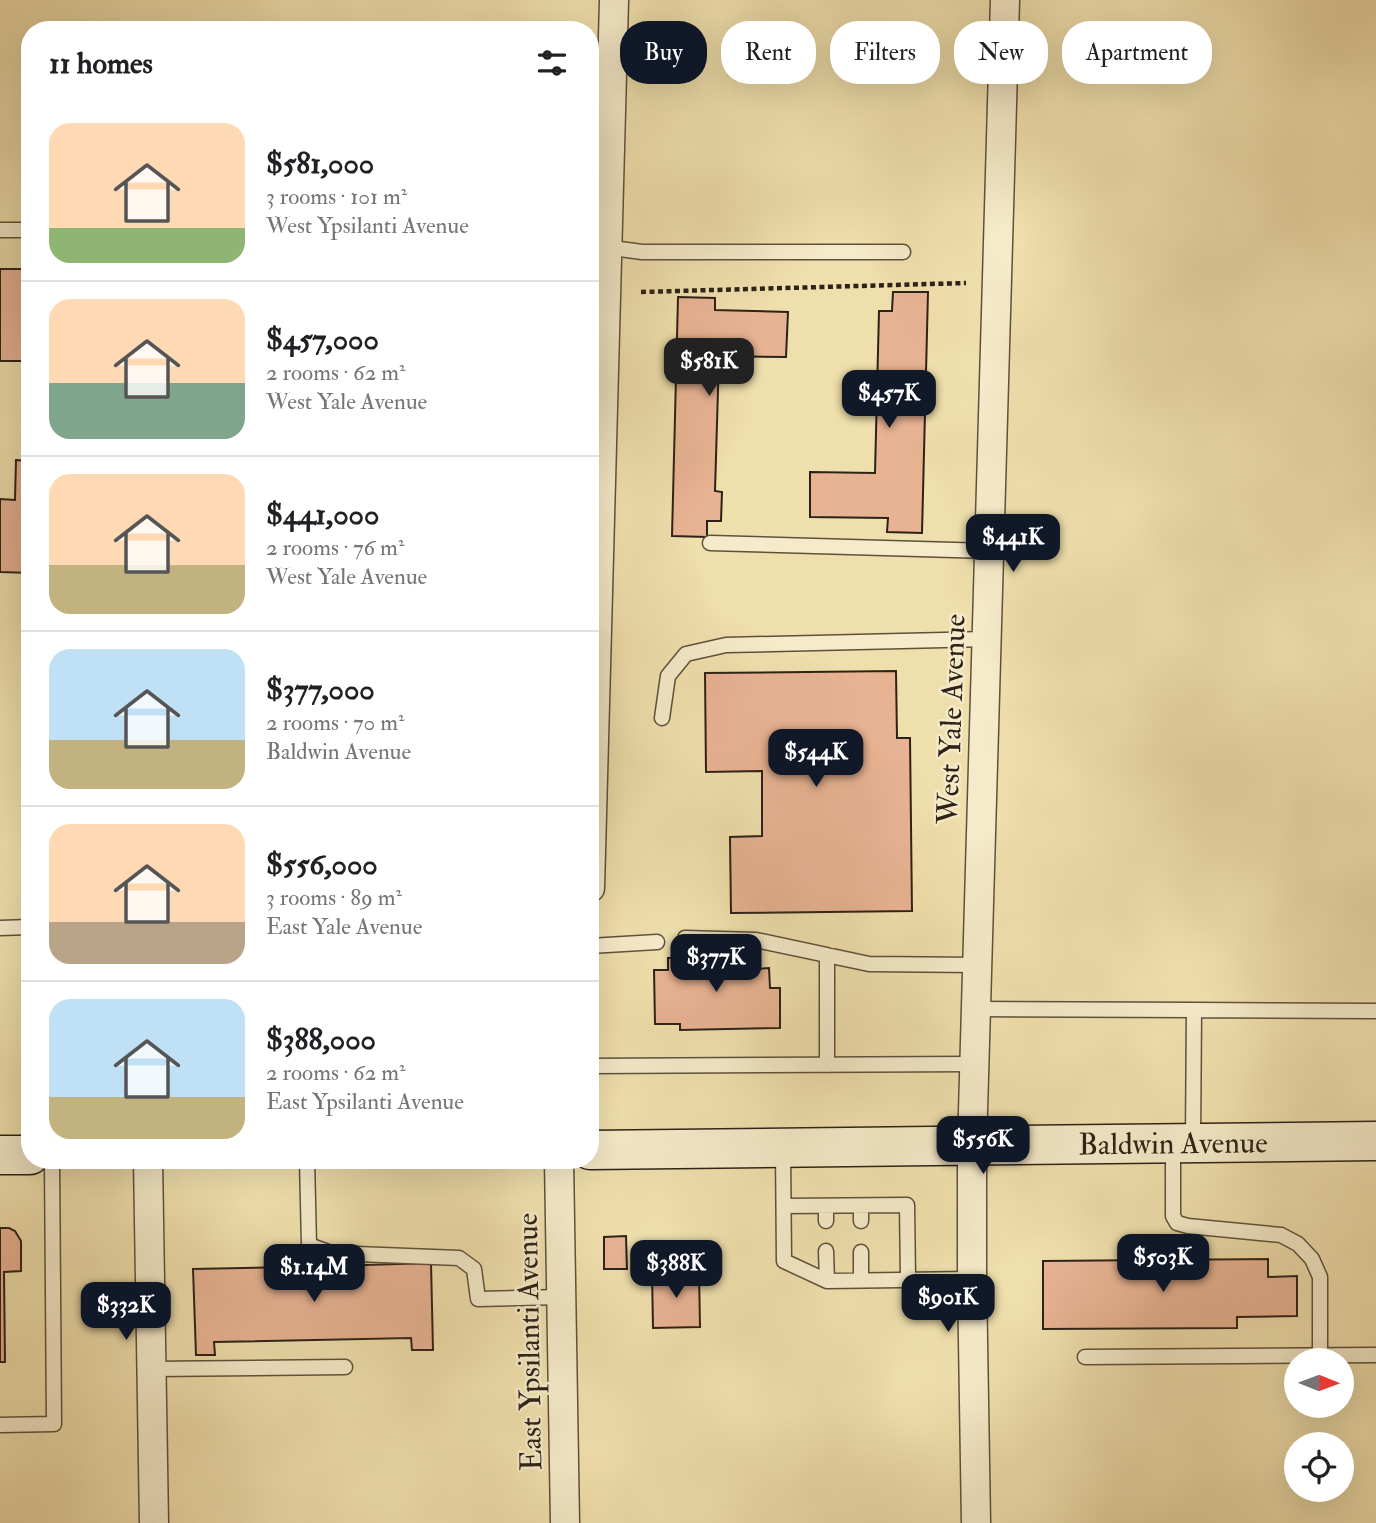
<!DOCTYPE html>
<html lang="en">
<head>
<meta charset="utf-8">
<style>
  body { margin:0; font-family:"IM FELL Double Pica",serif; background:#f6f6f6; color:#202124; height:100vh; display:flex; flex-direction:column; font-size:26px; white-space:nowrap }
  * { box-sizing:border-box; margin:0 }
  p { font-size:23px; color:#757577 }
  .icon { flex:none; width:38px; height:38px; fill:none; stroke:currentColor; stroke-width:2; stroke-linecap:round; stroke-linejoin:round }
  .map { position:relative; flex:1; overflow:hidden }
  .drawer { position:absolute; left:21px; top:21px; width:578px; height:1148px; display:flex; flex-direction:column; background:#fff; border-radius:28px; box-shadow:0 7px 28px #0002 }
  .drawer>* { flex:none }
  .guide { position:absolute; left:620px; top:21px; width:651px; height:63px; display:flex; gap:14px }
  .needle { width:46px; rotate:91deg }
  .buttons { position:absolute; left:1284px; top:1348px; display:grid; gap:14px }
  .buttons a { display:grid; place-items:center; width:70px; height:70px; border-radius:50%; background:#fff; box-shadow:0 7px 28px #0002; font-size:35px }
  .price { position:absolute; translate:-50% -60px; padding:0 16px; border-radius:14px; background:#111827; color:#fff; font-size:23px; line-height:46px; filter:drop-shadow(0 2px 4px #0008) }
  .price::after { content:''; position:absolute; left:50%; top:42px; width:21px; height:16px; margin-left:-10px; background:inherit; clip-path:polygon(0 0,100% 0,50% 100%) }
  .price.selected { background:#222; color:#fff }
  ul { padding:0; list-style:none }
  li { display:flex; align-items:center; gap:21px; height:175px; padding:0 28px }
  li+li { border-top:2px solid #e0e0e0 }
  li span { display:grid; place-items:center; flex:none; width:196px; height:140px; border-radius:21px; color:#555 }
  li>.icon { margin-inline-start:auto }
  span .icon { width:84px; height:84px; fill:#fffc; stroke-width:1 }
  li b { font-size:30px }
  h2 { display:flex; justify-content:space-between; align-items:center; height:84px; padding:0 28px; font-size:30px }
  .tag { padding:0 24px; border-radius:28px; background:#fff; box-shadow:0 7px 28px #0002; font-size:24px; line-height:63px }
  .tag.selected { background:#111827; color:#fff }
  .map>svg:first-child { display:block }
  .building { fill:#e8b393; stroke:#2d2217; stroke-width:2 }
  .lines { fill:none; stroke-linecap:round; stroke-linejoin:round }
  .service-casing { stroke:#5e513c; stroke-width:17 }
  .minor-casing { stroke:#5e513c; stroke-width:31 }
  .secondary-casing { stroke:#2d2217; stroke-width:41 }
  .path { stroke:#2d2217; stroke-width:4.5; stroke-dasharray:5 3.5; stroke-linecap:butt }
  .service { stroke:#f5eac9; stroke-width:14 }
  .minor { stroke:#f5eac9; stroke-width:28 }
  .secondary { stroke:#f5eac9; stroke-width:38 }
  .labels { text-anchor:middle; stroke-width:5; stroke-linejoin:round; paint-order:stroke }
  .street-label { font-size:30px; fill:#2d2217; stroke:#f5eac9 }
</style>
</head>
<body>
<div class="map">
<svg width="1376" height="1523" viewBox="0 0 1376 1523">
  <rect width="100%" height="100%" fill="#efdfac"/>
  <filter id="stains"><feTurbulence type="fractalNoise" baseFrequency=".00286" numOctaves="4"/><feColorMatrix values="0 0 0 0 .2 0 0 0 0 .09 0 0 0 0 .02 0 0 0 .5 -.17"/></filter>
  <radialGradient id="worn" r=".72"><stop offset=".6" stop-color="#630" stop-opacity="0"/><stop offset="1" stop-color="#630" stop-opacity=".3"/></radialGradient>
  <path class="building" d="M0,269H30V361H0Z
    M893,292H928L922,533L887,532L888,518L810,517V472L875,473L879,311H892Z
    M678,297L715,298V310L788,312L786,357L719,356L715,491L722,492L721,521H707V537L672,536Z
    M16,460L30,461V573L0,572V499L15,500Z
    M896,671L897,738H910L912,911L731,913L730,837L762,836V771L706,772L705,673Z
    M755,956L756,969L769,968L770,988H780V1028L680,1030V1024H655L654,970H668V958Z
    M0,1228H9L15,1231L21,1241V1271L4,1272L5,1362H0Z
    M626,1236L627,1269H604V1237Z
    M334,1258V1266L431,1263L433,1350H412L411,1338L214,1342L215,1355H196L193,1269L293,1267L292,1259Z
    M1268,1259V1277L1297,1276V1316L1237,1317V1328L1043,1329V1261Z
    M699,1271L700,1327L653,1328L652,1272Z"/>
  <g class="lines">
    <g class="service-casing">
      <path id="service" d="M0,230H30
        M590,245L642,252H903
        M710,543L989,551
        M662,718L668,676L686,654L726,645L987,639
        M0,928L30,927
        M685,938L756,940L869,964L978,965
        M590,946L657,942
        M827,955V1065
        M976,1009L1194,1010L1193,1140
        M1194,1010L1376,1011
        M590,1066L974,1064
        M1173,1145V1216L1177,1223L1188,1226L1281,1235L1298,1244L1312,1259L1320,1277V1355
        M783,1150L784,1261L827,1281L972,1279
        M307,1160L309,1245L331,1253L459,1258L474,1269L478,1299L561,1297
        M784,1206L907,1205L908,1279
        M826,1206V1221
        M861,1206V1221
        M826,1251L827,1281
        M861,1280V1252
        M1085,1357L1376,1355
        M151,1369L345,1367
        M0,1425L54,1424L52,1160"/>
    </g>
    <g class="minor-casing">
      <path id="minor" d="M590,888L614,0
        M148,1160L154,1523
        M559,1160L565,1523
        M976,1523L972,1279V1146L1005,0"/>
    </g>
    <g class="secondary-casing">
      <g id="secondary">
        <path id="s1" d="M590,1150L1376,1141"/>
        <path d="M0,1155H30"/>
      </g>
    </g>
    <path class="path" d="M641,292L966,283"/>
    <use href="#service" class="service"/>
    <use href="#minor" class="minor"/>
    <use href="#secondary" class="secondary"/>
  </g>
  <g class="labels">
    <g class="street-label">
      <text transform="translate(951 719) rotate(-88)" y="10">West Yale Avenue</text>
      <text dy="10" stroke="none"><textPath href="#s1" startOffset="583">Baldwin Avenue</textPath></text>
      <text transform="translate(529 1342) rotate(-91)" y="10">East Ypsilanti Avenue</text>
    </g>
  </g>
  <rect width="100%" height="100%" filter="url(#stains)"/>
  <rect width="100%" height="100%" fill="url(#worn)"/>
</svg>
<div class="buttons">
<a><svg class="needle" viewBox="-14 -14 28 28"><path d="M0-13l5 13h-10z" fill="#e53935"/><path d="M0 13l5-13h-10z" fill="#757577"/></svg></a>
<a><svg class="icon" aria-label="locate" viewBox="0 0 24 24"><circle cx="12" cy="12" r="6"/><path d="M12 2v4M12 18v4M2 12h4M18 12h4"/></svg></a>
</div>
<b class="price selected" style="left:709px;top:398px">$581K</b>
<b class="price" style="left:889px;top:430px">$457K</b>
<b class="price" style="left:1013px;top:574px">$441K</b>
<b class="price" style="left:816px;top:789px">$544K</b>
<b class="price" style="left:716px;top:994px">$377K</b>
<b class="price" style="left:983px;top:1176px">$556K</b>
<b class="price" style="left:1163px;top:1294px">$503K</b>
<b class="price" style="left:676px;top:1300px">$388K</b>
<b class="price" style="left:314px;top:1304px">$1.14M</b>
<b class="price" style="left:948px;top:1334px">$901K</b>
<b class="price" style="left:126px;top:1342px">$332K</b>
<div class="guide">
<a class="tag selected">Buy</a>
<a class="tag">Rent</a>
<a class="tag">Filters</a>
<a class="tag">New</a>
<a class="tag">Apartment</a>
</div>
<section class="drawer">
<h2>11 homes<svg class="icon" aria-label="filters" viewBox="0 0 24 24"><path d="M4 7h16M4 17h16"/><circle cx="9" cy="7" r="2"/><circle cx="15" cy="17" r="2"/></svg></h2>
<ul>
<li><span style="background:linear-gradient(#ffd9b3 75%,#8fb573 0)"><svg class="icon" aria-label="home" viewBox="0 0 24 24"><path d="M3 11l9-7 9 7M6 9v11h12V9"/></svg></span><div><b>$581,000</b><p>3 rooms · 101 m²</p><p>West Ypsilanti Avenue</p></div></li>
<li><span style="background:linear-gradient(#ffd9b3 60%,#7fa58c 0)"><svg class="icon" aria-label="home" viewBox="0 0 24 24"><path d="M3 11l9-7 9 7M6 9v11h12V9"/></svg></span><div><b>$457,000</b><p>2 rooms · 62 m²</p><p>West Yale Avenue</p></div></li>
<li><span style="background:linear-gradient(#ffd9b3 65%,#c2b280 0)"><svg class="icon" aria-label="home" viewBox="0 0 24 24"><path d="M3 11l9-7 9 7M6 9v11h12V9"/></svg></span><div><b>$441,000</b><p>2 rooms · 76 m²</p><p>West Yale Avenue</p></div></li>
<li><span style="background:linear-gradient(#bfe0f5 65%,#c2b280 0)"><svg class="icon" aria-label="home" viewBox="0 0 24 24"><path d="M3 11l9-7 9 7M6 9v11h12V9"/></svg></span><div><b>$377,000</b><p>2 rooms · 70 m²</p><p>Baldwin Avenue</p></div></li>
<li><span style="background:linear-gradient(#ffd9b3 70%,#b9a48a 0)"><svg class="icon" aria-label="home" viewBox="0 0 24 24"><path d="M3 11l9-7 9 7M6 9v11h12V9"/></svg></span><div><b>$556,000</b><p>3 rooms · 89 m²</p><p>East Yale Avenue</p></div></li>
<li><span style="background:linear-gradient(#bfe0f5 70%,#c2b280 0)"><svg class="icon" aria-label="home" viewBox="0 0 24 24"><path d="M3 11l9-7 9 7M6 9v11h12V9"/></svg></span><div><b>$388,000</b><p>2 rooms · 62 m²</p><p>East Ypsilanti Avenue</p></div></li>
</ul>
</section>
</div>
</body>
</html>
